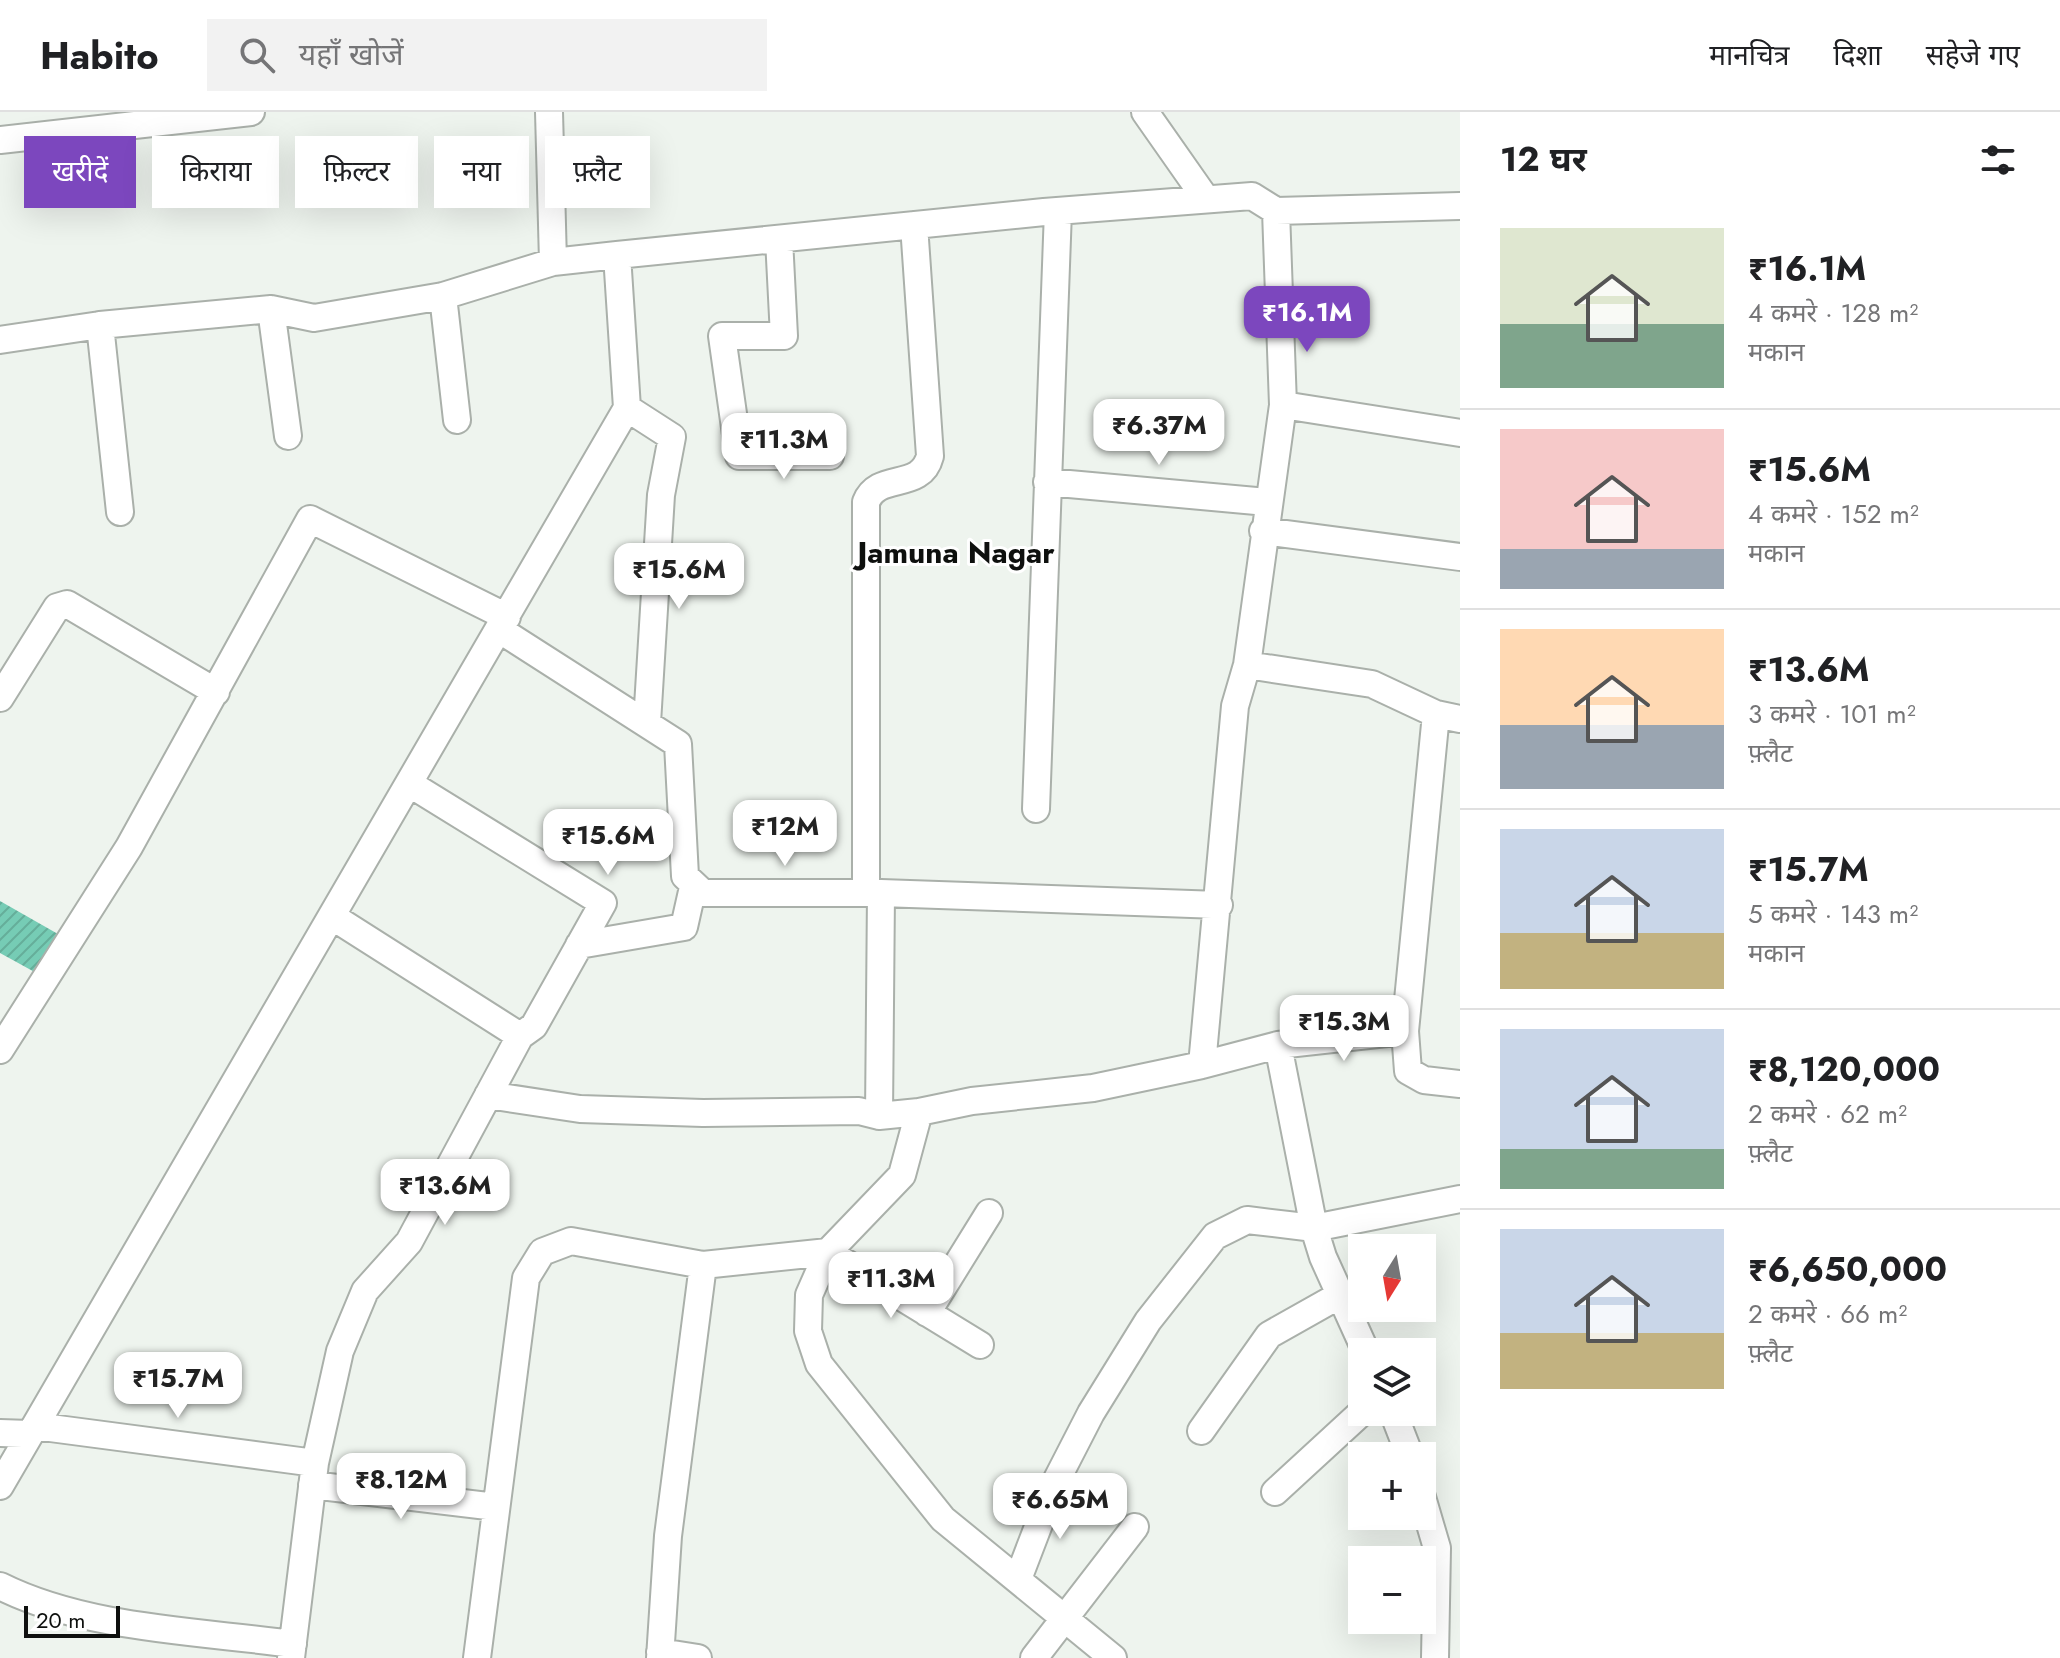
<!DOCTYPE html>
<html lang="hi">
<head>
<meta charset="utf-8">
<style>
  body { margin:0; font-family:Jost,"Noto Sans Devanagari",sans-serif; background:#f2f2f2; color:#202124; height:100vh; display:flex; flex-direction:column; font-size:30px; white-space:nowrap }
  * { box-sizing:border-box; margin:0 }
  p { font-size:26px; color:#757577 }
  .icon { flex:none; width:44px; height:44px; fill:none; stroke:currentColor; stroke-width:2; stroke-linecap:round; stroke-linejoin:round }
  .map { position:relative; flex:1; overflow:hidden }
  .panel { display:flex; flex-direction:column; background:#fff; width:600px }
  .panel>* { flex:none }
  .banner { position:absolute; left:24px; top:24px; width:760px; height:72px; display:flex; gap:16px }
  .needle { width:52px; rotate:191deg }
  .tools { position:absolute; left:1348px; top:1122px; display:grid; gap:16px }
  .tools a { display:grid; place-items:center; width:88px; height:88px; border-radius:0px; background:#fff; box-shadow:0 8px 32px #0002; font-size:40px }
  .scale { position:absolute; left:24px; bottom:20px; width:96px; box-sizing:border-box; padding-left:8px; border:4px solid #0e100e; border-top:0; font-size:22px; line-height:28px; white-space:nowrap; color:#0e100e; -webkit-text-stroke:6px #fff; paint-order:stroke }
  .price { position:absolute; translate:-50% -68px; padding:0 18px; border-radius:16px; background:#fff; color:#222; font-size:26px; line-height:52px; filter:drop-shadow(0 2px 4px #0008) }
  .price::after { content:''; position:absolute; left:50%; top:48px; width:24px; height:18px; margin-left:-12px; background:inherit; clip-path:polygon(0 0,100% 0,50% 100%) }
  .price.selected { background:#7c47be; color:#fff }
  ul { padding:0; list-style:none }
  li { display:flex; align-items:center; gap:24px; height:200px; padding:0 40px }
  li+li { border-top:2px solid #e0e0e0 }
  li span { display:grid; place-items:center; flex:none; width:224px; height:160px; border-radius:0px; color:#555 }
  li>.icon { margin-inline-start:auto }
  span .icon { width:96px; height:96px; fill:#fffc; stroke-width:1 }
  li b { font-size:34px }
  h2 { display:flex; justify-content:space-between; align-items:center; height:96px; padding:0 40px; font-size:34px }
  .pill { padding:0 28px; border-radius:0px; background:#fff; box-shadow:0 8px 32px #0002; font-size:28px; line-height:72px }
  .pill.selected { background:#7c47be; color:#fff }
  header { display:flex; align-items:center; gap:48px; box-sizing:border-box; height:112px; padding:0 40px; background:#fff; border-bottom:2px solid #e0e0e0 }
  header strong { font-size:38px }
  nav { display:flex; gap:44px; margin-inline-start:auto; font-size:28px }
  .search { width:560px; height:72px; background:#f2f2f2; display:flex; align-items:center; gap:20px; box-sizing:border-box; padding:0 28px; border-radius:0px; color:#757577; font-size:30px }
  main { display:flex; flex:1; min-height:0 }
  .map>svg:first-child { display:block }
  .building { fill:url(#building-hatch) }
  .lines { fill:none; stroke-linecap:round; stroke-linejoin:round }
  .minor-casing { stroke:#aab0aa; stroke-width:30 }
  .minor { stroke:#fff; stroke-width:26 }
  .labels { text-anchor:middle; stroke-width:6; stroke-linejoin:round; paint-order:stroke }
  .neighbourhood-label { font-size:30px; font-weight:bold; fill:#0e100e; stroke:#fff }
</style>
</head>
<body>
<header>
<strong>Habito</strong>
<div class="search"><svg class="icon" aria-label="search" viewBox="0 0 24 24"><circle cx="10" cy="10" r="6"/><path d="M15 15l6 6"/></svg>यहाँ खोजें</div>
<nav><a>मानचित्र</a><a>दिशा</a><a>सहेजे गए</a></nav>
</header>
<main>
<div class="map">
<svg width="1460" height="1546" viewBox="0 0 1460 1546">
  <defs>
    <pattern id="building-hatch" width="6" height="6" patternUnits="userSpaceOnUse" patternTransform="scale(2)"><rect width="6" height="6" fill="#76ccb5"/><path d="M-1 1l2-2M0 6l6-6M5 7l2-2" fill="none" stroke="#65ae9a"/></pattern>
  </defs>
  <rect width="100%" height="100%" fill="#eef4ee"/>
  <path class="building" d="M0,789L65,826L40,863L0,841Z"/>
  <g class="lines">
    <g class="minor-casing">
      <path id="minor" d="M549,0L553,150
        M1145,0L1206,87
        M0,28L251,0
        M1276,99L1460,94
        M779,127L784,224H722L739,344H830
        M443,184L457,308
        M271,197L288,324
        M100,213L120,400
        M0,228L100,213L271,197L314,206L443,184L553,150L617,143L1044,100L1252,84L1276,99L1283,293L1247,553L1235,594L1202,953L1093,976L972,989L919,1000L879,1004L859,999L703,1001L580,997L488,983
        M1283,293L1460,321
        M627,296L672,325L661,383L647,611
        M1047,370L1267,390
        M1263,419L1460,445
        M500,518L678,632L685,764L703,781H881L1219,793
        M1247,553L1372,572L1436,602L1460,607
        M0,586L57,495L67,492L216,580
        M1436,602L1405,919L1408,959L1424,968L1460,972
        M410,672L603,791L534,914L520,924
        M1036,697L1058,99
        M866,781V390C878,359 921,380 930,344L914,113
        M579,833L684,815L693,775
        M1278,933L1405,919
        M0,938L129,735L310,407L507,505
        M1202,953L1278,933L1314,1116L1323,1145L1366,1240
        M919,1000L902,1063L828,1140L809,1183L808,1219L819,1252L943,1407L1113,1546
        M879,1004L881,781
        M703,1153L828,1140L980,1233
        M927,1201L989,1101
        M1393,1300L1410,1344
        M35,1314L315,1351
        M1201,1319L1269,1223L1340,1183
        M0,1321L30,1322
        M312,1373L496,1395
        M0,1374L627,296L617,143
        M1275,1380L1362,1300
        M1422,1385L1437,1436L1435,1546
        M1018,1467L1054,1373L1091,1301L1148,1209L1215,1124L1247,1108L1314,1116L1460,1087
        M0,1474C86,1517 197,1519 293,1532
        M660,1540L698,1546
        M291,1546L315,1351L340,1239L365,1179L409,1130L520,924L333,805
        M477,1546L526,1166L542,1140L571,1129L703,1153L668,1424L660,1546
        M1034,1546L1135,1415"/>
    </g>
    <use href="#minor" class="minor"/>
  </g>
  <g class="labels">
    <g class="neighbourhood-label">
      <text x="956" y="451">Jamuna Nagar</text>
    </g>
  </g>
</svg>
<div class="tools">
<a><svg class="needle" viewBox="-14 -14 28 28"><path d="M0-13l5 13h-10z" fill="#e53935"/><path d="M0 13l5-13h-10z" fill="#757577"/></svg></a>
<a><svg class="icon" aria-label="layers" viewBox="0 0 24 24"><path d="M12 4l9 5-9 5-9-5zM3 14l9 5 9-5"/></svg></a>
<a>+</a>
<a>−</a>
</div>
<div class="scale">20 m</div>
<b class="price selected" style="left:1307px;top:242px">₹16.1M</b>
<b class="price" style="left:1159px;top:355px">₹6.37M</b>
<b class="price" style="left:784px;top:369px">₹11.3M</b>
<b class="price" style="left:679px;top:499px">₹15.6M</b>
<b class="price" style="left:785px;top:756px">₹12M</b>
<b class="price" style="left:608px;top:765px">₹15.6M</b>
<b class="price" style="left:1344px;top:951px">₹15.3M</b>
<b class="price" style="left:445px;top:1115px">₹13.6M</b>
<b class="price" style="left:891px;top:1208px">₹11.3M</b>
<b class="price" style="left:178px;top:1308px">₹15.7M</b>
<b class="price" style="left:401px;top:1409px">₹8.12M</b>
<b class="price" style="left:1060px;top:1429px">₹6.65M</b>
<div class="banner">
<a class="pill selected">खरीदें</a>
<a class="pill">किराया</a>
<a class="pill">फ़िल्टर</a>
<a class="pill">नया</a>
<a class="pill">फ़्लैट</a>
</div>
</div>
<section class="panel">
<h2>12 घर<svg class="icon" aria-label="filters" viewBox="0 0 24 24"><path d="M4 7h16M4 17h16"/><circle cx="9" cy="7" r="2"/><circle cx="15" cy="17" r="2"/></svg></h2>
<ul>
<li><span style="background:linear-gradient(#dfe7d0 60%,#7fa58c 0)"><svg class="icon" aria-label="home" viewBox="0 0 24 24"><path d="M3 11l9-7 9 7M6 9v11h12V9"/></svg></span><div><b>₹16.1M</b><p>4 कमरे · 128 m²</p><p>मकान</p></div></li>
<li><span style="background:linear-gradient(#f6c9c9 75%,#9aa5b1 0)"><svg class="icon" aria-label="home" viewBox="0 0 24 24"><path d="M3 11l9-7 9 7M6 9v11h12V9"/></svg></span><div><b>₹15.6M</b><p>4 कमरे · 152 m²</p><p>मकान</p></div></li>
<li><span style="background:linear-gradient(#ffd9b3 60%,#9aa5b1 0)"><svg class="icon" aria-label="home" viewBox="0 0 24 24"><path d="M3 11l9-7 9 7M6 9v11h12V9"/></svg></span><div><b>₹13.6M</b><p>3 कमरे · 101 m²</p><p>फ़्लैट</p></div></li>
<li><span style="background:linear-gradient(#c9d6e8 65%,#c2b280 0)"><svg class="icon" aria-label="home" viewBox="0 0 24 24"><path d="M3 11l9-7 9 7M6 9v11h12V9"/></svg></span><div><b>₹15.7M</b><p>5 कमरे · 143 m²</p><p>मकान</p></div></li>
<li><span style="background:linear-gradient(#c9d6e8 75%,#7fa58c 0)"><svg class="icon" aria-label="home" viewBox="0 0 24 24"><path d="M3 11l9-7 9 7M6 9v11h12V9"/></svg></span><div><b>₹8,120,000</b><p>2 कमरे · 62 m²</p><p>फ़्लैट</p></div></li>
<li><span style="background:linear-gradient(#c9d6e8 65%,#c2b280 0)"><svg class="icon" aria-label="home" viewBox="0 0 24 24"><path d="M3 11l9-7 9 7M6 9v11h12V9"/></svg></span><div><b>₹6,650,000</b><p>2 कमरे · 66 m²</p><p>फ़्लैट</p></div></li>
</ul>
</section>
</main>
</body>
</html>
